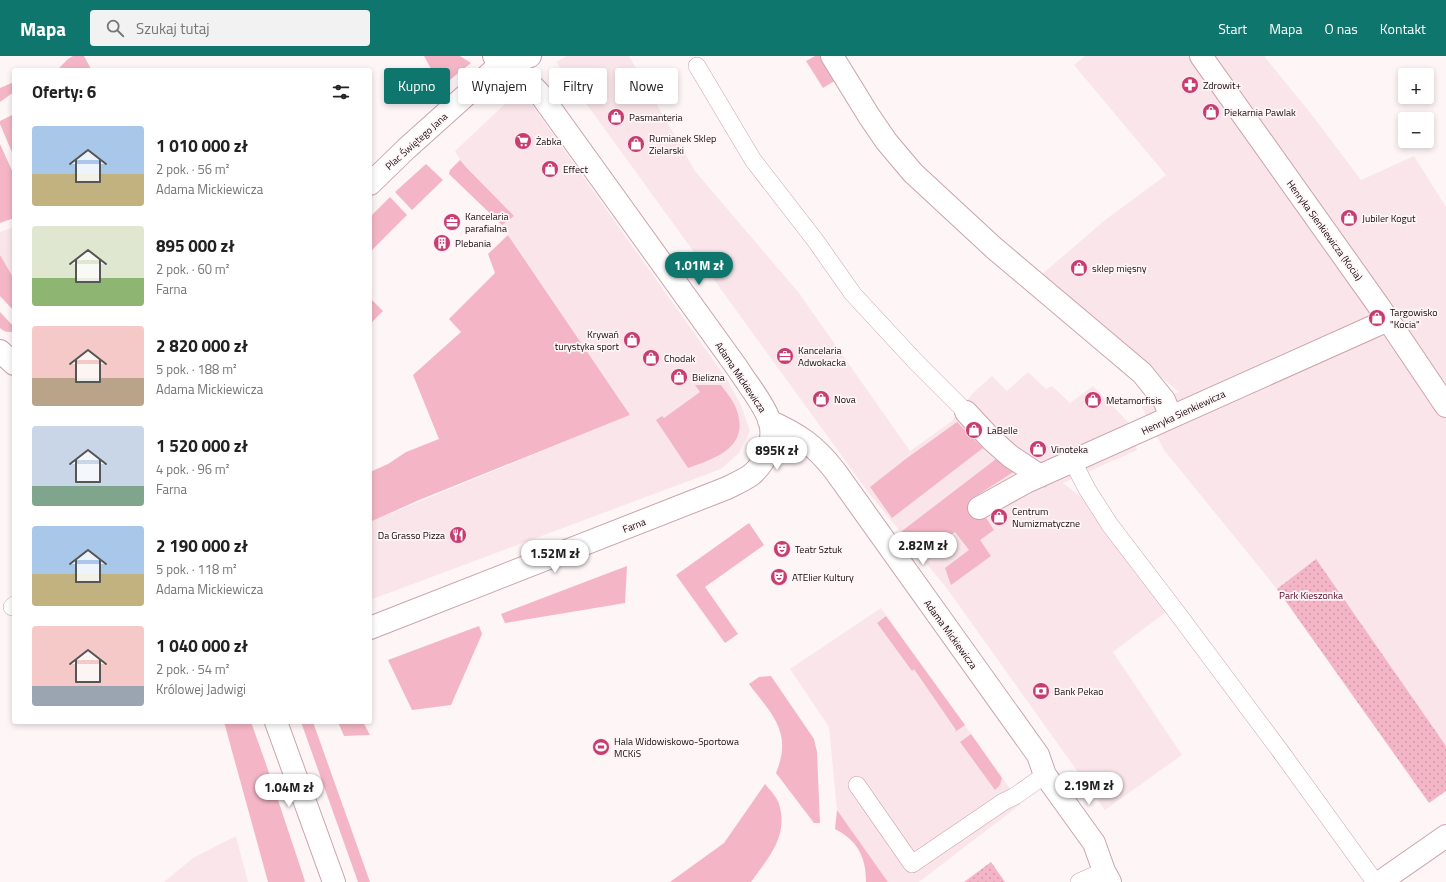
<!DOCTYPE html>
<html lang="pl">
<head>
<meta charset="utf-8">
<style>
  body { margin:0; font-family:"Titillium Web",sans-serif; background:#f2f2f2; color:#222; height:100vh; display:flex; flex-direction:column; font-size:15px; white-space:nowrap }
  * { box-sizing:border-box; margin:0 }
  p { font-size:13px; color:#767676 }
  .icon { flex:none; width:22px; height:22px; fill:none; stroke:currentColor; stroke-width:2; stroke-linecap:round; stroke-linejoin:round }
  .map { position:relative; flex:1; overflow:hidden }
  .panel { position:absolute; left:12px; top:12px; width:360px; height:656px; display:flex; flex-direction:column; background:#fff; border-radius:4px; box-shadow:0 2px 6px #0003 }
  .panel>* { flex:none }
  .hud { position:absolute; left:384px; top:12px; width:380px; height:36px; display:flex; gap:8px }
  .fabs { position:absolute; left:1398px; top:12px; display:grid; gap:8px }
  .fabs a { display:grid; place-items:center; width:36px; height:36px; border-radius:4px; background:#fff; box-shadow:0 2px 6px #0003; font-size:20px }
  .price { position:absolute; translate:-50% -34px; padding:0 9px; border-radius:14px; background:#fff; color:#222; font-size:13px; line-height:26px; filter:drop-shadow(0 1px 2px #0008) }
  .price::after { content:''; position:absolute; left:50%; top:24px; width:12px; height:9px; margin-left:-6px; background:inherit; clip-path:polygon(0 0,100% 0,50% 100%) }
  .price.selected { background:#0f766e; color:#fff }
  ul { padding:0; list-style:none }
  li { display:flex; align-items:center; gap:12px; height:100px; padding:0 20px }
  li span { display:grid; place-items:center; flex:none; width:112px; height:80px; border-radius:4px; color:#555 }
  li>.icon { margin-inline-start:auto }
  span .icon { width:48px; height:48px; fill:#fffc; stroke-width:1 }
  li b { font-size:17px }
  h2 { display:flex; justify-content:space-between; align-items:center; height:48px; padding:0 20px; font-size:17px }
  .pill { padding:0 14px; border-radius:4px; background:#fff; box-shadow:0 2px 6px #0003; font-size:14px; line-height:36px }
  .pill.selected { background:#0f766e; color:#fff }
  header { display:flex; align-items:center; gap:24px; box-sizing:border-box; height:56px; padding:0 20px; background:#0f766e; color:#fff }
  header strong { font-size:19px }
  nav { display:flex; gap:22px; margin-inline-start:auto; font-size:14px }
  .search { width:280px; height:36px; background:#f2f2f2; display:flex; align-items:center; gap:10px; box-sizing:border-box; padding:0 14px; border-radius:4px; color:#767676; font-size:15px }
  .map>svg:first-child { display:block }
  .built { fill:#fae6ea }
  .grass { fill:#f4b6c6 }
  .park { fill:url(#park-dots) }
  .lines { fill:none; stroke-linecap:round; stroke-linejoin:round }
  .lane-casing { stroke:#cba3ad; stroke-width:18 }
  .street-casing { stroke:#cba3ad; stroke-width:24 }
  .secondary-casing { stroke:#cba3ad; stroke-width:24 }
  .lane { stroke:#fff; stroke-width:17 }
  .street { stroke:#fff; stroke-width:22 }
  .secondary { stroke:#fff; stroke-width:22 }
  .labels { text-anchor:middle; stroke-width:3.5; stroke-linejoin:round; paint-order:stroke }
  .poi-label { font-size:10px; fill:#180b0f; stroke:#fef5f7; text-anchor:start }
  .street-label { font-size:10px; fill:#180b0f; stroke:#fef5f7 }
  .park-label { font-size:10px; fill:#510426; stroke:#fef5f7 }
</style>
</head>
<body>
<header>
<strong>Mapa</strong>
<div class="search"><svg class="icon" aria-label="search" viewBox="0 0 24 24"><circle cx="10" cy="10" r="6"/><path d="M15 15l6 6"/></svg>Szukaj tutaj</div>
<nav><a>Start</a><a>Mapa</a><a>O nas</a><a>Kontakt</a></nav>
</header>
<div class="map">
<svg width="1446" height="826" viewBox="0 0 1446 826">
  <defs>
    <pattern id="park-dots" width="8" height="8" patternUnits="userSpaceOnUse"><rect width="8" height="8" fill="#f4b6c6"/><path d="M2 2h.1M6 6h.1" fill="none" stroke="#d09ba9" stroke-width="1.8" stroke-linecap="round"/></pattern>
  </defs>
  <rect width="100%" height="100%" fill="#fef5f7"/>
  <path class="built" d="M567,0H629L695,115L799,237L910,395L952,365L972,338L992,320L1007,335L1028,316L1046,333L1052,330L1070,347L1093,330L1129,367L1137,394L1063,427L1084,443L1166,556L1113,596L1182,699L1105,754L948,534L868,436L556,6Z
    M1085,0H1264L1312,59L1361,124L1414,100L1446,151V690L1316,504L1277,533L1164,394L1142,351L1179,336L1040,220L1105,164L1166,119L1074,9Z
    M521,33L726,322L741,349L750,375L739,397L721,413L370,544V466L630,359L502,169L513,160L460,104L455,95Z
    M14,171V223L0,199V176Z
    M881,552L1021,748L919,826H888L837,754L829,671L790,613Z
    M236,780L248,826H164L193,802Z"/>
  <path class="grass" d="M73,0H84L91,13L57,14L68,3Z
    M424,0H460L471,7L441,31Z
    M815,0H822L836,24L823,32L806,5Z
    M14,26V36L0,46V32Z
    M14,58V101L0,68V65Z
    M0,88L14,119V162L0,167Z
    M460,104L467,112L514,160L502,169L449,118L450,114Z
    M426,108L443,124L412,154L395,136Z
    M390,141L407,159L370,196V161Z
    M508,179L630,359L419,444L370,466V416L388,408L406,396L439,383L413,319L461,276L449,263L495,217L488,198Z
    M0,199L14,223V255L0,240Z
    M370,242L383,255L370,268Z
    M0,256L14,271V275C9,277 4,276 0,272Z
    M695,329H721C726,336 733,344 736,352C751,391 716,402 688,412L656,364L662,360L664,362L700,336Z
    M957,366L983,392L892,462L870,431L907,402Z
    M996,403L1015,415L973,442L994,474L980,484L991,500L951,529L945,512L969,494L955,476L921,501L902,475Z
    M749,467L764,489L705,531L738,578L725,587L676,519Z
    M627,510L625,547L505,567L501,558Z
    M886,560L965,669L955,676L956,674L914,613L912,615L877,567Z
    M479,570L482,578L451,649L412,654L388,604Z
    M771,620L814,683L817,696L820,767H814L776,717C793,676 772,659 749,628L759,621Z
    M224,666H251L266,708L305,825L304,826H268Z
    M301,666H313L370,826H358Z
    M338,666H363L370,679L344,680Z
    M971,678L1002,722L1000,729L995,734L960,686Z
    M765,728C770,734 777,741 779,748C789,780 768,802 751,826H670L724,787Z
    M837,754L888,826H866C866,801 858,785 835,773Z"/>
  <path class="park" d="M1316,503L1446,690V735L1429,747L1277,533Z
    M991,806L1005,826H964Z"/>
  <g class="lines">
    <g class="lane-casing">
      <path id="lane" d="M697,10L753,104L815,184L853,238L915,305L966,356
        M1073,406L1087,433L1110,469L1178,558L1281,696L1375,826
        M12,551L14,549
        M857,729L912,808L1003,746L1015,740L1045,719
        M1079,826L1104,815"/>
    </g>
    <g class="street-casing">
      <path id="street" d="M832,0L869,60L886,85L913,117L994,192L1142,317L1164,344L1171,361
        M1201,0L1378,249L1446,350
        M370,128L406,93L494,14L506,8L530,0
        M966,356L992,384L1010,400L1040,420
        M769,365C798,378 815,389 835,415L1038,699L1045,719L1094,787L1104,815L1110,826
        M979,452L1026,426L1388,264
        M370,572L727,432C735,428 744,424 751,419C767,406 776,382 769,363C762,345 748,329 738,313L540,38L522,19L494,0
        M1380,826L1446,780"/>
    </g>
    <g class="secondary-casing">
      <path id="secondary" d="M0,295L14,308
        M276,666L334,826"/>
    </g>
    <use href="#lane" class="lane"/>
    <use href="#street" class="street"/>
    <use href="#secondary" class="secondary"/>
  </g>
  <defs>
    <g id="pharmacy-disc" transform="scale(0.9)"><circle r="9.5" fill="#c73c71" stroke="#fef5f7"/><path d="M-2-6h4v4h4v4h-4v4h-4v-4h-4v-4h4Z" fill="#fff"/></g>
    <g id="shop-disc" transform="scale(0.9)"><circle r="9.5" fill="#c73c71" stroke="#fef5f7"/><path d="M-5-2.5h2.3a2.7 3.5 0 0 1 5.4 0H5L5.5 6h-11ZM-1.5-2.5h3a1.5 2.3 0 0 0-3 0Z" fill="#fff"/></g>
    <g id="supermarket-disc" transform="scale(0.9)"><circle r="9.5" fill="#c73c71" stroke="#fef5f7"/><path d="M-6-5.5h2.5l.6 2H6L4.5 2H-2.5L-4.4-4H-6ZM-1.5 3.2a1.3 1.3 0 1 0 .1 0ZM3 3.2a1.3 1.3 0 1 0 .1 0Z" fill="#fff"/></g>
    <g id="office-disc" transform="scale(0.9)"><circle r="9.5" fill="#c73c71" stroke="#fef5f7"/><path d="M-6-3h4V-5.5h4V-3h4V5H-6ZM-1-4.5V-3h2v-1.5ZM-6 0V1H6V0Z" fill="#fff"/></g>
    <g id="building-disc" transform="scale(0.9)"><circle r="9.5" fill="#c73c71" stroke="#fef5f7"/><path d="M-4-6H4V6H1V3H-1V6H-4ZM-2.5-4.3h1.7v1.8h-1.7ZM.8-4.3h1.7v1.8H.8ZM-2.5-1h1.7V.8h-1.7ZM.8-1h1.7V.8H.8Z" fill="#fff"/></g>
    <g id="restaurant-disc" transform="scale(0.9)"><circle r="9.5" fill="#c73c71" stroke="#fef5f7"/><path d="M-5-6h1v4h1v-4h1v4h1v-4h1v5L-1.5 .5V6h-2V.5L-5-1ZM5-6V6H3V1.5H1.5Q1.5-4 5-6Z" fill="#fff"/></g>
    <g id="theatre-disc" transform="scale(0.9)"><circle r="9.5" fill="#c73c71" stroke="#fef5f7"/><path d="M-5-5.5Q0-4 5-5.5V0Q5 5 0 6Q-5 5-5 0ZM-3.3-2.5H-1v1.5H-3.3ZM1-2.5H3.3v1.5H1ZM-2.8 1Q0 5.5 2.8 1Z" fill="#fff"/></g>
    <g id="bank-disc" transform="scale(0.9)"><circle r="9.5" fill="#c73c71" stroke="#fef5f7"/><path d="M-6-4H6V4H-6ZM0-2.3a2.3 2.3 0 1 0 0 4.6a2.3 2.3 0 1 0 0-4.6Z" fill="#fff"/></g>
    <g id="stadium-disc" transform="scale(0.9)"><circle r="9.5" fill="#c73c71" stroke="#fef5f7"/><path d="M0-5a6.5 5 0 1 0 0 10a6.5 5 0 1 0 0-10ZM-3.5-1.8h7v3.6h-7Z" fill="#fff"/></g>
  </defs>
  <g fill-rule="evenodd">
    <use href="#pharmacy-disc" x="1190" y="29"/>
    <use href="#shop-disc" x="1211" y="56"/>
    <use href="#shop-disc" x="616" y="61"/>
    <use href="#supermarket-disc" x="523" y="85"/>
    <use href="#shop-disc" x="636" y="88"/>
    <use href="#shop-disc" x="550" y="113"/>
    <use href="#shop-disc" x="1349" y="162"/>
    <use href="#office-disc" x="452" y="166"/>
    <use href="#building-disc" x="442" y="187"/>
    <use href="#shop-disc" x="1079" y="212"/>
    <use href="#shop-disc" x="1377" y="262"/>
    <use href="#shop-disc" x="632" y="284"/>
    <use href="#office-disc" x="785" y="300"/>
    <use href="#shop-disc" x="651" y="302"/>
    <use href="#shop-disc" x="679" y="321"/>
    <use href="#shop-disc" x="821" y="343"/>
    <use href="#shop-disc" x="1093" y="344"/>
    <use href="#shop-disc" x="974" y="374"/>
    <use href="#shop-disc" x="1038" y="393"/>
    <use href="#shop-disc" x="999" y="461"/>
    <use href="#restaurant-disc" x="458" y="479"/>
    <use href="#theatre-disc" x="782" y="493"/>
    <use href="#theatre-disc" x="779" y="521"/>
    <use href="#bank-disc" x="1041" y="635"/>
    <use href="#stadium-disc" x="601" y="691"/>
  </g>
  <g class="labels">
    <g class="poi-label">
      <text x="1203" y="33">Zdrowit+</text>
      <text x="1224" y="60">Piekarnia Pawlak</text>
      <text x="629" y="65">Pasmanteria</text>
      <text x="649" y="86">Rumianek Sklep<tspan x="649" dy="12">Zielarski</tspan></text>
      <text x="536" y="89">Żabka</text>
      <text x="563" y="117">Effect</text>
      <text x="465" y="164">Kancelaria<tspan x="465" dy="12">parafialna</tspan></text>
      <text x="1362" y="166">Jubiler Kogut</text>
      <text x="455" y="191">Plebania</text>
      <text x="1092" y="216">sklep mięsny</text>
      <text x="1390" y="260">Targowisko<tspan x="1390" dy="12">"Kocia"</tspan></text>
      <text x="619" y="282" text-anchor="end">Krywań<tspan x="619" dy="12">turystyka sport</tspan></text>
      <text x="798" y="298">Kancelaria<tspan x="798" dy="12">Adwokacka</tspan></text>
      <text x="664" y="306">Chodak</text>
      <text x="692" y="325">Bielizna</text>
      <text x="834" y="347">Nova</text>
      <text x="1106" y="348">Metamorfisis</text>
      <text x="987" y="378">LaBelle</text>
      <text x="1051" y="397">Vinoteka</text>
      <text x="1012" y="459">Centrum<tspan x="1012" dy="12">Numizmatyczne</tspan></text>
      <text x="445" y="483" text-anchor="end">Da Grasso Pizza</text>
      <text x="795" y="497">Teatr Sztuk</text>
      <text x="792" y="525">ATElier Kultury</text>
      <text x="1054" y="639">Bank Pekao</text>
      <text x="614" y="689">Hala Widowiskowo-Sportowa<tspan x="614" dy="12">MCKiS</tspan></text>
    </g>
    <g class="street-label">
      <text transform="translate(416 85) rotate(-42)" y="4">Plac Świętego Jana</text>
      <text transform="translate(1325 174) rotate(54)" y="4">Henryka Sienkiewicza (Kocia)</text>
      <text transform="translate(741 321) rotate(56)" y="4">Adama Mickiewicza</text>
      <text transform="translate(1183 356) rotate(-25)" y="4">Henryka Sienkiewicza</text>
      <text transform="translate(634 469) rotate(-21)" y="4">Farna</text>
      <text transform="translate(951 578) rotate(54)" y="4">Adama Mickiewicza</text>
    </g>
    <g class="park-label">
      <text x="1311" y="543">Park Kieszonka</text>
    </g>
  </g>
</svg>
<div class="fabs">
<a>+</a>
<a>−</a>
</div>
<b class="price selected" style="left:699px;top:230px">1.01M zł</b>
<b class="price" style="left:777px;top:415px">895K zł</b>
<b class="price" style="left:923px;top:510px">2.82M zł</b>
<b class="price" style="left:555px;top:518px">1.52M zł</b>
<b class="price" style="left:1089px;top:750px">2.19M zł</b>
<b class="price" style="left:289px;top:752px">1.04M zł</b>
<div class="hud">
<a class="pill selected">Kupno</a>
<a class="pill">Wynajem</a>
<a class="pill">Filtry</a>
<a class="pill">Nowe</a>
</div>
<section class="panel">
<h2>Oferty: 6<svg class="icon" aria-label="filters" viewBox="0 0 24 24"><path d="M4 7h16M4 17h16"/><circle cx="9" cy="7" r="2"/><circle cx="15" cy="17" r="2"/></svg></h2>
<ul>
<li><span style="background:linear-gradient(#a9c7e8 60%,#c2b280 0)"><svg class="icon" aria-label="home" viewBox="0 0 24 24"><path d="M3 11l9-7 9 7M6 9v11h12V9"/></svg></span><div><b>1 010 000 zł</b><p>2 pok. · 56 m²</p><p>Adama Mickiewicza</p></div></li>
<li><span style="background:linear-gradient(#dfe7d0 65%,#8fb573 0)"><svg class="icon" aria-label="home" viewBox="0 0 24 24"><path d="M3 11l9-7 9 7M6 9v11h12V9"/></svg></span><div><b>895 000 zł</b><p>2 pok. · 60 m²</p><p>Farna</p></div></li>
<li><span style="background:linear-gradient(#f6c9c9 65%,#b9a48a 0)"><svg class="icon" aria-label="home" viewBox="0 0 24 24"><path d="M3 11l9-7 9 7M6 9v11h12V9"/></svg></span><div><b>2 820 000 zł</b><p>5 pok. · 188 m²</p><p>Adama Mickiewicza</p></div></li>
<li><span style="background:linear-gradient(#c9d6e8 75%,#7fa58c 0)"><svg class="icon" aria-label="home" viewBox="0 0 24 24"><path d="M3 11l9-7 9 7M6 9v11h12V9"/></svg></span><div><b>1 520 000 zł</b><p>4 pok. · 96 m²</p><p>Farna</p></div></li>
<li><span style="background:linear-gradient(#a9c7e8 60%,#c2b280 0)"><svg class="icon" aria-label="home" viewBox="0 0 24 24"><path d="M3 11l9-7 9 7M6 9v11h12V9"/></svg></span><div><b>2 190 000 zł</b><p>5 pok. · 118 m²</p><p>Adama Mickiewicza</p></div></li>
<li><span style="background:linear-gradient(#f6c9c9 75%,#9aa5b1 0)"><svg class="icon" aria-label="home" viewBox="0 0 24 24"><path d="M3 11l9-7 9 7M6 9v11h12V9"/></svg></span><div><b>1 040 000 zł</b><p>2 pok. · 54 m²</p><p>Królowej Jadwigi</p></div></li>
</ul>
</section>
</div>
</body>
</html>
